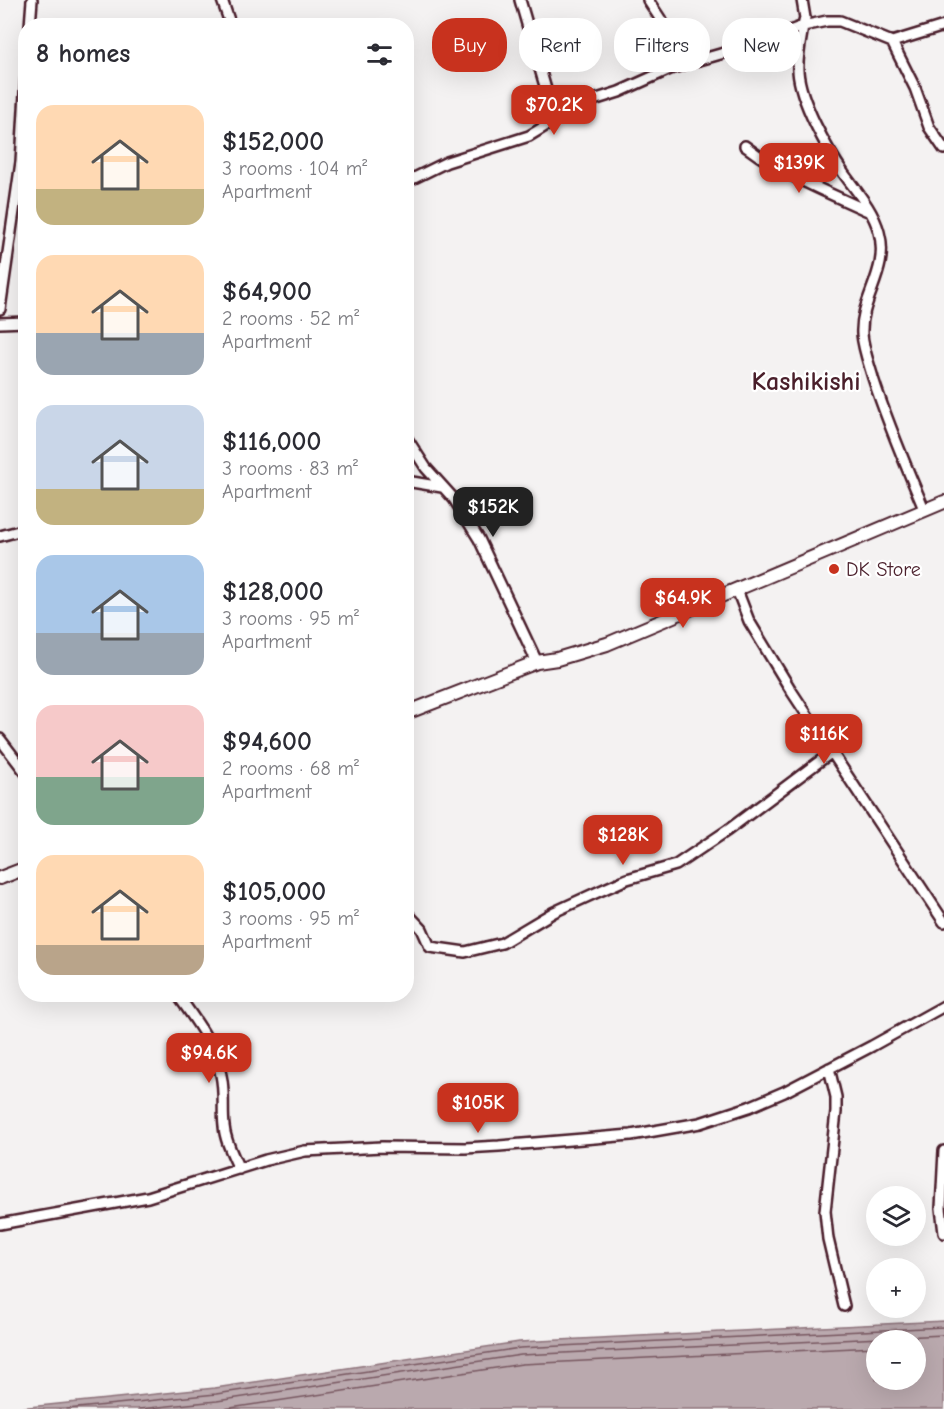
<!DOCTYPE html>
<html lang="en">
<head>
<meta charset="utf-8">
<style>
  body { margin:0; font-family:"Comic Neue",sans-serif; background:#f2f2f3; color:#2b2b33; height:100vh; display:flex; flex-direction:column; font-size:22px; white-space:nowrap }
  * { box-sizing:border-box; margin:0 }
  p { font-size:20px; color:#7c7c81 }
  .icon { flex:none; width:33px; height:33px; fill:none; stroke:currentColor; stroke-width:2; stroke-linecap:round; stroke-linejoin:round }
  .map { position:relative; flex:1; overflow:hidden }
  .details { position:absolute; left:18px; top:18px; width:396px; height:984px; display:flex; flex-direction:column; background:#fff; border-radius:24px; box-shadow:0 6px 24px #0002 }
  .details>* { flex:none }
  .banner { position:absolute; left:432px; top:18px; width:422px; height:54px; display:flex; gap:12px }
  .fabs { position:absolute; left:866px; top:1186px; display:grid; gap:12px }
  .fabs a { display:grid; place-items:center; width:60px; height:60px; border-radius:50%; background:#fff; box-shadow:0 6px 24px #0002; font-size:30px }
  .price { position:absolute; translate:-50% -51px; padding:0 14px; border-radius:12px; background:#c8321e; color:#fff; font-size:20px; line-height:39px; filter:drop-shadow(0 2px 3px #0008) }
  .price::after { content:''; position:absolute; left:50%; top:36px; width:18px; height:14px; margin-left:-9px; background:inherit; clip-path:polygon(0 0,100% 0,50% 100%) }
  .price.active { background:#222; color:#fff }
  ul { padding:0; list-style:none }
  li { display:flex; align-items:center; gap:18px; height:150px; padding:0 18px }
  li span { display:grid; place-items:center; flex:none; width:168px; height:120px; border-radius:18px; color:#555 }
  li>.icon { margin-inline-start:auto }
  span .icon { width:72px; height:72px; fill:#fffc; stroke-width:1 }
  li b { font-size:26px }
  h2 { display:flex; justify-content:space-between; align-items:center; height:72px; padding:0 18px; font-size:26px }
  .chip { padding:0 21px; border-radius:24px; background:#fff; box-shadow:0 6px 24px #0002; font-size:21px; line-height:54px }
  .chip.active { background:#c8321e; color:#fff }
  .map>svg:first-child { display:block }
  .water { fill:#baa9ae; stroke:#8d727a; stroke-width:1.5; fill-rule:evenodd }
  .lines { fill:none; stroke-linecap:round; stroke-linejoin:round }
  .shore { stroke:#77565f; stroke-width:1.5 }
  .minor-casing { stroke:#4a1f2b; stroke-width:14 }
  .major-casing { stroke:#4a1f2b; stroke-width:16 }
  .minor { stroke:#fff; stroke-width:9 }
  .major { stroke:#fff; stroke-width:12 }
  .poi-dot { fill:#c8321e; stroke:#fff; stroke-width:2 }
  .labels { text-anchor:middle; stroke-width:4.5; stroke-linejoin:round; paint-order:stroke }
  .poi-label { font-size:20px; fill:#4a1f2b; stroke:#fff; text-anchor:start }
  .district-label { font-size:26px; font-weight:bold; fill:#4a1f2b; stroke:#fff }
</style>
</head>
<body>
<div class="map">
<svg width="944" height="1409" viewBox="0 0 944 1409">
  <rect width="100%" height="100%" fill="#f4f2f2"/>
  <filter id="ink" filterUnits="userSpaceOnUse"><feTurbulence type="fractalNoise" baseFrequency=".0167" numOctaves="2"/><feDisplacementMap in="SourceGraphic" scale="12" xChannelSelector="R" yChannelSelector="G"/><feConvolveMatrix kernelMatrix="1 2 1 2 8 2 1 2 1" color-interpolation-filters="sRGB"/></filter>
  <g filter="url(#ink)">
    <path class="water" d="M944,1321V1409H9L215,1388L519,1342ZM876,1341H915V1380H876Z"/>
    <g class="lines">
      <path class="shore" d="M67,1409L216,1394L520,1348L944,1327
        M139,1409L217,1401L521,1355L944,1335
        M224,1409L522,1364L876,1347"/>
      <g class="minor-casing">
        <path id="minor" d="M222,0L231,26
          M520,0L554,117
          M648,0L689,63L752,45L803,26C801,41 797,56 798,71C800,101 827,149 844,174C857,192 873,210 879,232C890,271 860,298 862,334C863,348 869,364 873,378C887,422 906,466 924,509
          M802,0L805,18L803,26L827,21H840L892,42L915,88L929,127L944,149
          M30,26L32,0
          M892,42L944,26
          M745,146C783,175 827,192 870,212
          M406,182L447,162L529,136L547,125L562,110L619,92L670,69L689,63
          M0,309L21,162L26,76
          M0,323L26,322
          M406,437L426,468L454,499L479,539L537,662
          M406,481L442,487
          M0,536L26,529
          M737,590L749,621L792,692L944,922
          M0,739L26,773
          M406,912L422,929L430,947L465,952L502,943L554,912L591,895L627,879L676,865L728,830L832,752
          M177,994C194,1018 215,1045 221,1075C225,1092 222,1109 224,1126C225,1141 233,1155 239,1169
          M829,1068L836,1097V1112L825,1211L828,1239L844,1306
          M944,1151L941,1208L944,1233
          M0,1224L148,1197L266,1160L305,1151L382,1147L465,1148L499,1146L631,1135L700,1123L749,1107L784,1092L872,1046L944,1006"/>
      </g>
      <g class="major-casing">
        <path id="major" d="M406,713L537,662L557,659L607,644L944,502
          M0,878L26,868"/>
      </g>
      <use href="#minor" class="minor"/>
      <use href="#major" class="major"/>
    </g>
  </g>
  <circle class="poi-dot" cx="834" cy="569" r="6"/>
  <g class="labels">
    <g class="poi-label">
      <text x="846" y="576">DK Store</text>
    </g>
    <g class="district-label">
      <text x="806" y="390">Kashikishi</text>
    </g>
  </g>
</svg>
<div class="fabs">
<a><svg class="icon" aria-label="layers" viewBox="0 0 24 24"><path d="M12 4l9 5-9 5-9-5zM3 14l9 5 9-5"/></svg></a>
<a>+</a>
<a>−</a>
</div>
<b class="price" style="left:554px;top:136px">$70.2K</b>
<b class="price" style="left:799px;top:194px">$139K</b>
<b class="price active" style="left:493px;top:538px">$152K</b>
<b class="price" style="left:683px;top:629px">$64.9K</b>
<b class="price" style="left:824px;top:765px">$116K</b>
<b class="price" style="left:623px;top:866px">$128K</b>
<b class="price" style="left:209px;top:1084px">$94.6K</b>
<b class="price" style="left:478px;top:1134px">$105K</b>
<div class="banner">
<a class="chip active">Buy</a>
<a class="chip">Rent</a>
<a class="chip">Filters</a>
<a class="chip">New</a>
</div>
<section class="details">
<h2>8 homes<svg class="icon" aria-label="filters" viewBox="0 0 24 24"><path d="M4 7h16M4 17h16"/><circle cx="9" cy="7" r="2"/><circle cx="15" cy="17" r="2"/></svg></h2>
<ul>
<li><span style="background:linear-gradient(#ffd9b3 70%,#c2b280 0)"><svg class="icon" aria-label="home" viewBox="0 0 24 24"><path d="M3 11l9-7 9 7M6 9v11h12V9"/></svg></span><div><b>$152,000</b><p>3 rooms · 104 m²</p><p>Apartment</p></div></li>
<li><span style="background:linear-gradient(#ffd9b3 65%,#9aa5b1 0)"><svg class="icon" aria-label="home" viewBox="0 0 24 24"><path d="M3 11l9-7 9 7M6 9v11h12V9"/></svg></span><div><b>$64,900</b><p>2 rooms · 52 m²</p><p>Apartment</p></div></li>
<li><span style="background:linear-gradient(#c9d6e8 70%,#c2b280 0)"><svg class="icon" aria-label="home" viewBox="0 0 24 24"><path d="M3 11l9-7 9 7M6 9v11h12V9"/></svg></span><div><b>$116,000</b><p>3 rooms · 83 m²</p><p>Apartment</p></div></li>
<li><span style="background:linear-gradient(#a9c7e8 65%,#9aa5b1 0)"><svg class="icon" aria-label="home" viewBox="0 0 24 24"><path d="M3 11l9-7 9 7M6 9v11h12V9"/></svg></span><div><b>$128,000</b><p>3 rooms · 95 m²</p><p>Apartment</p></div></li>
<li><span style="background:linear-gradient(#f6c9c9 60%,#7fa58c 0)"><svg class="icon" aria-label="home" viewBox="0 0 24 24"><path d="M3 11l9-7 9 7M6 9v11h12V9"/></svg></span><div><b>$94,600</b><p>2 rooms · 68 m²</p><p>Apartment</p></div></li>
<li><span style="background:linear-gradient(#ffd9b3 75%,#b9a48a 0)"><svg class="icon" aria-label="home" viewBox="0 0 24 24"><path d="M3 11l9-7 9 7M6 9v11h12V9"/></svg></span><div><b>$105,000</b><p>3 rooms · 95 m²</p><p>Apartment</p></div></li>
</ul>
</section>
</div>
</body>
</html>
